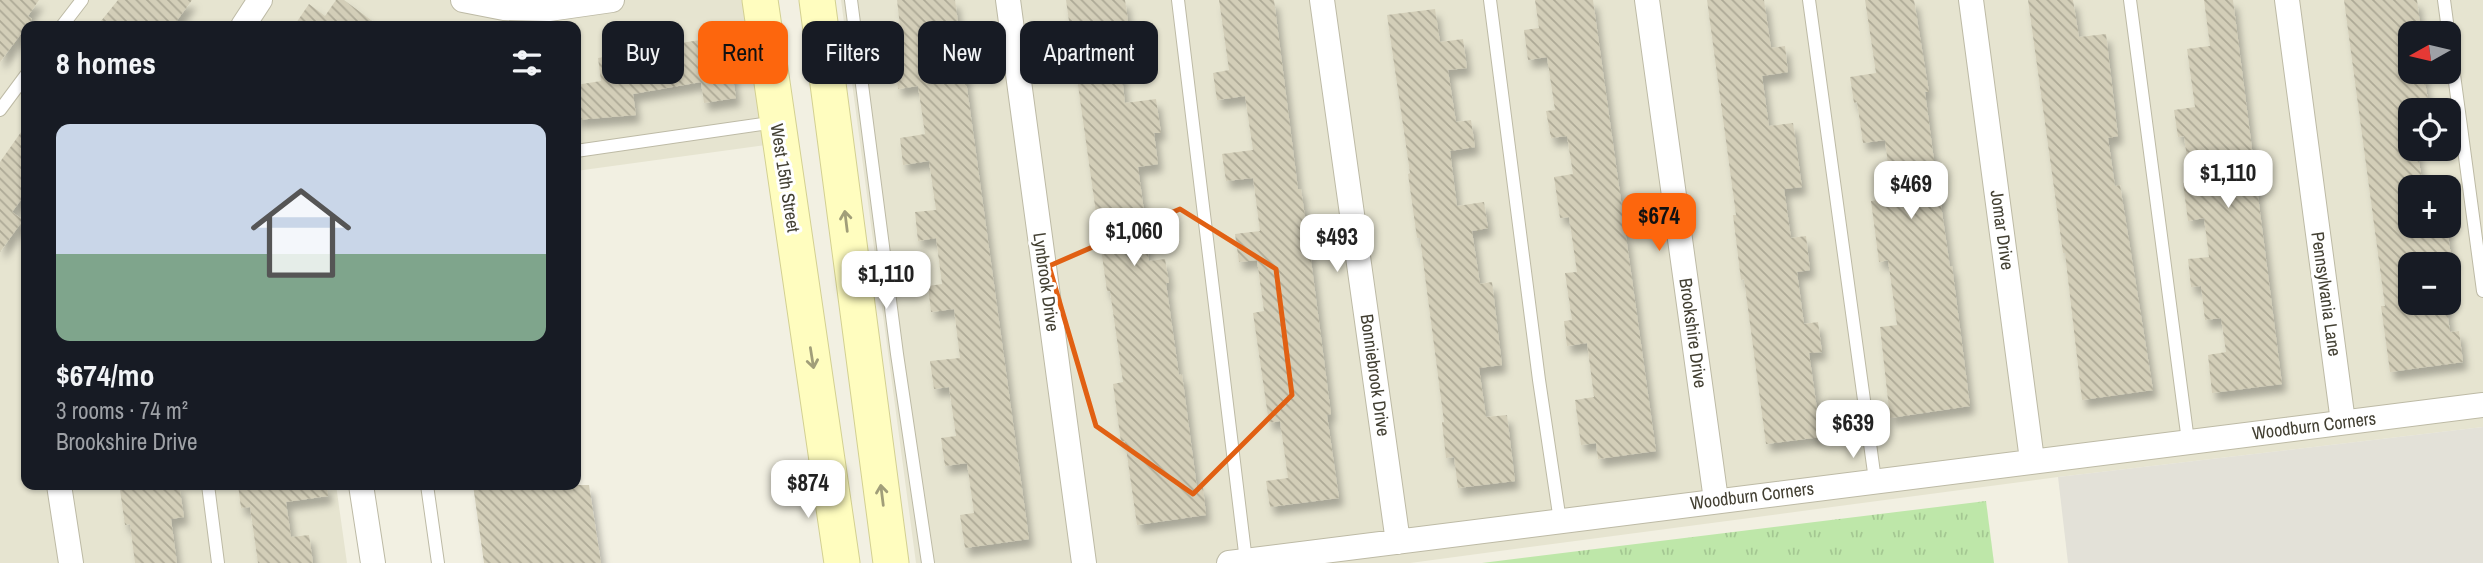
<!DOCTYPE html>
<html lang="en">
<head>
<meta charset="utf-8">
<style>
  body { margin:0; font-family:"Archivo Narrow",sans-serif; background:#20242c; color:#f1f3f6; height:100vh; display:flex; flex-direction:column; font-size:26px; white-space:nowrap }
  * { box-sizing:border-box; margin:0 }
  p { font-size:23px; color:#9ea1a6 }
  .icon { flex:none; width:38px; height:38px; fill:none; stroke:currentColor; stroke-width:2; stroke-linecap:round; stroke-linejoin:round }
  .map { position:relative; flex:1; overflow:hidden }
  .panel { position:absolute; left:21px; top:21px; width:560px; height:469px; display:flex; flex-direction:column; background:#171b24; border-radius:14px; box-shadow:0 2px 5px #0004 }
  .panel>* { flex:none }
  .hud { position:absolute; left:602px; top:21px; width:665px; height:63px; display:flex; gap:14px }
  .needle { width:46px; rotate:262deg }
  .tools { position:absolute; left:2398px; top:21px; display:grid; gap:14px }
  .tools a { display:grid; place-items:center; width:63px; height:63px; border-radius:14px; background:#171b24; box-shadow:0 2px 5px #0004; font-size:35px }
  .price { position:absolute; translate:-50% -60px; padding:0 16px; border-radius:14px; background:#fff; color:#222; font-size:23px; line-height:46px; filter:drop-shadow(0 2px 4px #0008) }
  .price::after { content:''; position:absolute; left:50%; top:42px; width:21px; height:16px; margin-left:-10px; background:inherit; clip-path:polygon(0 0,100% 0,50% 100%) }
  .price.active { background:#fd660d; color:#111 }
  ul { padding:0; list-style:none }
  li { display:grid; align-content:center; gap:14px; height:371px; padding:0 35px }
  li+li { border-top:2px solid #363941 }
  li span { display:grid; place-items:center; height:217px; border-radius:14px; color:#555 }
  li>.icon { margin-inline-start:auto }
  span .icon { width:126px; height:126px; fill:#fffc; stroke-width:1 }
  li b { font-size:30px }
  h2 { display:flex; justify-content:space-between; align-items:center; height:84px; padding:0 35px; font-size:30px }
  .pill { padding:0 24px; border-radius:14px; background:#171b24; box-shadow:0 2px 5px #0004; font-size:24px; line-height:63px }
  .pill.active { background:#fd660d; color:#111 }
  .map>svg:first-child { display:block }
  .residential { fill:#e6e4d0; fill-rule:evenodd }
  .industrial { fill:#e3e1d8 }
  .grass { fill:url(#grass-tufts) }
  .building { fill:url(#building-back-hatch); filter:url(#shadow) }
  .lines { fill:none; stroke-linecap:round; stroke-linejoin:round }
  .service-casing { stroke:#bdbaa5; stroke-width:14 }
  .minor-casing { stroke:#bdbaa5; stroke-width:26 }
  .secondary-casing { stroke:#d3d091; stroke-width:37 }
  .service { stroke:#fff; stroke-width:12 }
  .minor { stroke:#fff; stroke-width:24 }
  .secondary { stroke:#fffdbf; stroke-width:35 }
  .oneway { stroke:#a19e79 }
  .marked { fill:none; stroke:#e16013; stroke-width:5; stroke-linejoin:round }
  .labels { text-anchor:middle; stroke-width:6; stroke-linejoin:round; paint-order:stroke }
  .street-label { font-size:18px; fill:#434033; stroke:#fff }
</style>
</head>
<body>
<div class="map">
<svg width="2483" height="563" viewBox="0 0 2483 563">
  <defs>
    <pattern id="grass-tufts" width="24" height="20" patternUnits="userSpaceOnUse" patternTransform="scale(1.75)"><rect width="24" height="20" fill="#bee7a9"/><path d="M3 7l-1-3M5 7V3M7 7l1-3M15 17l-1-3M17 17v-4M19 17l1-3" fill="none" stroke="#a4c792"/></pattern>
    <pattern id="building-back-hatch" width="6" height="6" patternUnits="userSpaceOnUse" patternTransform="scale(1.75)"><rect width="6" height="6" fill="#d3ceb8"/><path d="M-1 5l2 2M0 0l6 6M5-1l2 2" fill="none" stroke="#ada996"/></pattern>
    <filter id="shadow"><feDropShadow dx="4.5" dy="8" stdDeviation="3.5" flood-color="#0004"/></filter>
  </defs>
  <rect width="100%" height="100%" fill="#f2f0e2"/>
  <path class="residential" d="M0,0H744L765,145L576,171V26H26V485H336L347,563H0Z
    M841,0H2483V427L2058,477L1410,563H916ZM2410,33H2448V72H2410ZM2410,110H2448V149H2410ZM2410,187H2448V226H2410ZM2410,264H2448V303H2410Z"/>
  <path class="industrial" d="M2483,427V563H2068L2058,477Z"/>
  <path class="grass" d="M1986,501L1994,563H1482Z"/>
  <path class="building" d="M0,0H39L28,16L32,19L0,62Z
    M118,0H192L173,26H97Z
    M336,0H344L379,26H294L309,4L325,16Z
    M897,0H955L1029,539L965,548L960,515L974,513L967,463L945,466L941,438L956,436L949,387L934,389L930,361L960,358L954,309L931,312L928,286L942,284L936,238L918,241L915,212L936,210L929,161L903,165L900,138L925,134L918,86L898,89L895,63L904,62Z
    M1066,0H1125L1129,28L1133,27L1137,57L1120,59L1125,103L1156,99L1161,133H1154L1158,164L1138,167L1144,211H1142L1149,261L1165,259L1169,283H1166L1179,375L1182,374L1197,488L1203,487L1206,515L1137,525L1125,441L1121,442L1113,384L1123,382L1110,291H1107Z
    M1219,0H1274L1298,189H1301L1310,252L1331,414L1327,415L1339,498L1270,507L1266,481L1288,478L1280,421L1269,423L1253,313L1264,311L1257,260L1239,262L1235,234L1260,231L1253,178L1226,181L1222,154L1253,150L1245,96L1217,100L1213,73L1229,70Z
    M1535,0H1593L1656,451L1598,459L1596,443L1581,445L1575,400L1594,397L1587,343L1567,346L1564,321L1572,320L1565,273L1577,272L1569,217L1560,218L1554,177L1573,174L1567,136L1551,138L1546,111L1555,110L1547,57L1528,60L1524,30L1539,28Z
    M1707,0H1764L1771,48L1785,46L1788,72L1762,76L1769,126L1793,123L1802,187L1784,189L1791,238L1806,236L1810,270L1797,272L1804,324L1818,322L1822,352L1809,353L1821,437L1766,444L1744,279L1741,280L1733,215H1736Z
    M1865,0H1914L1929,92H1925L1938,191H1939L1950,267L1952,266L1970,406L1890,418L1880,327L1897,325L1888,260L1879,262L1871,201L1892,198L1885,140L1863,143L1857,102L1854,103L1850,77L1876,73Z
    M2028,0H2073L2079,37L2106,34L2118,136L2108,138L2115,186L2120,185L2153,390L2082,400L2065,253H2063Z
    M2204,0H2233L2282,384L2212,393L2208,355L2226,352L2221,318L2205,320L2201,286L2191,287L2188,259L2209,257L2204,218L2188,221L2183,183L2190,182L2184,136L2178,137L2174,110L2195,107L2187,49L2210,46Z
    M2344,0H2417L2420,24L2410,25V72H2423L2430,110H2410V149H2417L2423,187H2410V226H2447L2452,264H2410V303H2446L2450,332L2459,331L2463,362L2390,372L2381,306H2385Z
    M1435,9L1440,42L1463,39L1467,68L1448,70L1456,122L1471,120L1475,147L1450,151L1457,206L1484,202L1488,228L1472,231L1480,284L1492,282L1502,365L1479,368L1486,417L1507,415L1515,481L1458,488L1454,457L1446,458L1442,422H1444L1433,337L1420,238H1417L1408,174L1410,173L1387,15Z
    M727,36L736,98L704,103L701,82L633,94L636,115L576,120V85L601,81L598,58L636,52L637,59L676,53L674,44Z
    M26,125V193L12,212L23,220L0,252V162Z
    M143,485H179L184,517L171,519L177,563H135L130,524L125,525L120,490L143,487Z
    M238,485H327L328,496L286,502L291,537L309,535L313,563H258L250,507L241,508Z
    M473,485H589L601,563H484Z"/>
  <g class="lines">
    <g class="service-casing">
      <path id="service" d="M851,0L897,354L928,563
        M1178,0L1246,561
        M1490,0L1539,380L1560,521
        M1809,0L1875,480
        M2130,0L2188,441
        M2444,0L2483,291
        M62,26L82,0
        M0,110L26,75
        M576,151L776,122
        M208,485L218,563
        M427,485L438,563"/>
    </g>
    <g class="minor-casing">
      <path id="minor" d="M463,0L504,8L549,9L612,0
        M1008,0L1084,563
        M1322,0L1398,542
        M1647,0L1716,500
        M1971,0L2032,460
        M2287,0L2343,422
        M243,26L260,0
        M59,485L71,563
        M361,485L373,563
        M1229,563L2483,405"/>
    </g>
    <g class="secondary-casing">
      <path id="secondary" d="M760,0L842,563
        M817,0L891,563"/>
    </g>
    <use href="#service" class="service"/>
    <use href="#minor" class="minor"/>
    <use href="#secondary" class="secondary"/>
  </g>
  <defs><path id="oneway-shaft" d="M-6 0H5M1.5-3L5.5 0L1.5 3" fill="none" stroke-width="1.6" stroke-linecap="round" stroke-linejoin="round" transform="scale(1.75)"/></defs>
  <g class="oneway">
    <use href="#oneway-shaft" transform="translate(846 221) rotate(-97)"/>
    <use href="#oneway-shaft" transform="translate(812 358) rotate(81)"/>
    <use href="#oneway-shaft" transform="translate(882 495) rotate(-97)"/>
  </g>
  <path class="marked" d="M1180,209L1276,269L1292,395L1193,494L1096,426L1049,266Z"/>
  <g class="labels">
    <g class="street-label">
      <text transform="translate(785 178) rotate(81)" y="6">West 15th Street</text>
      <text transform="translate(2002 230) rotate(82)" y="6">Jomar Drive</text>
      <text transform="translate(1046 282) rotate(82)" y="6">Lynbrook Drive</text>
      <text transform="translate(2326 294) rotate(82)" y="6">Pennsylvania Lane</text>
      <text transform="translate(1693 333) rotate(82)" y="6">Brookshire Drive</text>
      <text transform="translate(1375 375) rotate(82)" y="6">Bonniebrook Drive</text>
      <text transform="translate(2314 426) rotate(-7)" y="6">Woodburn Corners</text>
      <text transform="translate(1752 496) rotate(-7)" y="6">Woodburn Corners</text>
    </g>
  </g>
</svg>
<div class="tools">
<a><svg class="needle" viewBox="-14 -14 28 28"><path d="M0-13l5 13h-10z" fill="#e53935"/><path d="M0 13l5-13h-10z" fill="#9ea1a6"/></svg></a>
<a><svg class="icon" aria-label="locate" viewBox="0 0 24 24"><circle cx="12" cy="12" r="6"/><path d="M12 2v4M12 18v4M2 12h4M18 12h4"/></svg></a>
<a>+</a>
<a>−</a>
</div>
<b class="price" style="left:2228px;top:210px">$1,110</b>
<b class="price" style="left:1911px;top:221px">$469</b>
<b class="price active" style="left:1659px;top:253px">$674</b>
<b class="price" style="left:1134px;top:268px">$1,060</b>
<b class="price" style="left:1337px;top:274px">$493</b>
<b class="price" style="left:886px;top:311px">$1,110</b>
<b class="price" style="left:1853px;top:460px">$639</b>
<b class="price" style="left:808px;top:520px">$874</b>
<div class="hud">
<a class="pill">Buy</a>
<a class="pill active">Rent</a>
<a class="pill">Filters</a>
<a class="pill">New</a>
<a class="pill">Apartment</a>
</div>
<section class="panel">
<h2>8 homes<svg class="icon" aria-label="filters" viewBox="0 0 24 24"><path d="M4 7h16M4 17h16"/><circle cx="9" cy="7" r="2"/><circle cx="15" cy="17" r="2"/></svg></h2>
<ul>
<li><span style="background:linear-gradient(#c9d6e8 60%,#7fa58c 0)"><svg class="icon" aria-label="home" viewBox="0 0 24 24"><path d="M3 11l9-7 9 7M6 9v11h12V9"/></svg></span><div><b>$674/mo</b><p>3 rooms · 74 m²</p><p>Brookshire Drive</p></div></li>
</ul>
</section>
</div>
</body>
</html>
